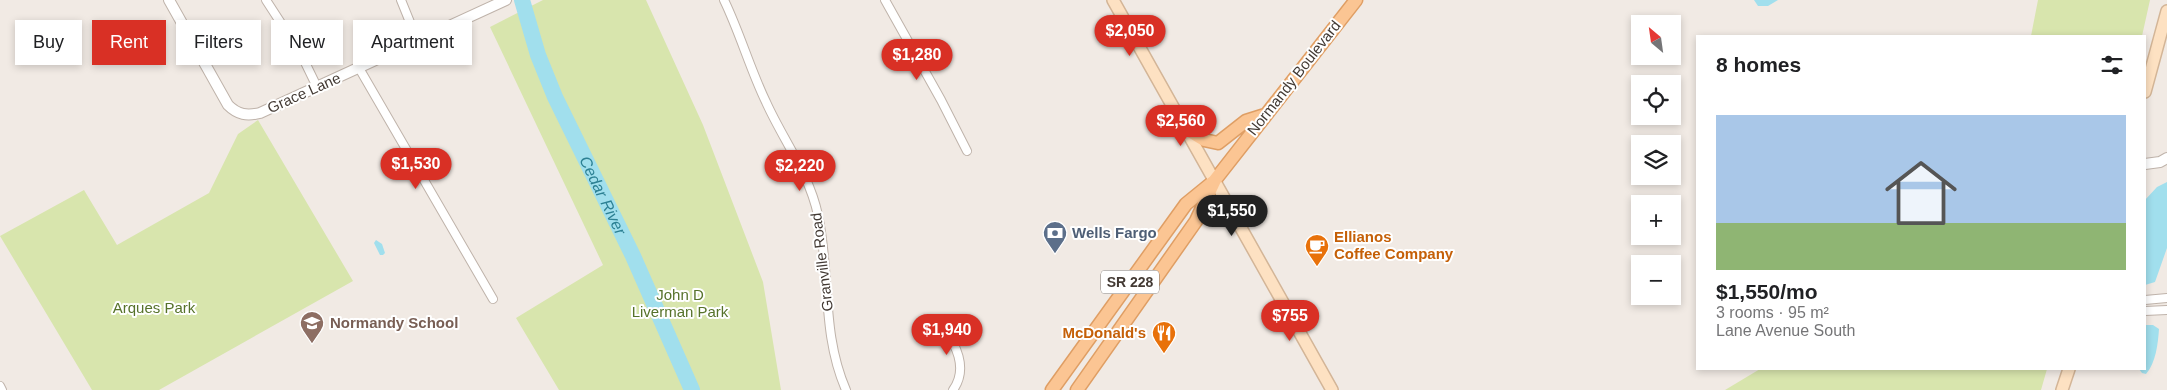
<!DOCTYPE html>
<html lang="en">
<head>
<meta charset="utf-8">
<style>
  body { margin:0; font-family:Helvetica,sans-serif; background:#f2f2f2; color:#202124; height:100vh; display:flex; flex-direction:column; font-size:19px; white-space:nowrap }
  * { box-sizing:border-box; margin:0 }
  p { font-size:16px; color:#757577 }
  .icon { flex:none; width:28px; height:28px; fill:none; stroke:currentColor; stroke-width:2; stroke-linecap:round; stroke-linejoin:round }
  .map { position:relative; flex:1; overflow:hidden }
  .sheet { position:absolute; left:1696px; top:35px; width:450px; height:335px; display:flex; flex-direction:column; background:#fff; border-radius:0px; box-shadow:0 2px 8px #0003 }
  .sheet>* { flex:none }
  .top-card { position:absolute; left:15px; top:20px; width:475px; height:45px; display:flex; gap:10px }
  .needle { width:32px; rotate:331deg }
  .tools { position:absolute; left:1631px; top:15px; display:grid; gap:10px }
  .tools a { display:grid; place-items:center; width:50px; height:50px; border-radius:0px; background:#fff; box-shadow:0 2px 8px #0003; font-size:25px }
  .price { position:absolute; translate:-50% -42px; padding:0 11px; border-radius:18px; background:#d93025; color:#fff; font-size:16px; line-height:32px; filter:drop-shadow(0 1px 2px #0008) }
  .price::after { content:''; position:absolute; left:50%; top:30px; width:15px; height:11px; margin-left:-8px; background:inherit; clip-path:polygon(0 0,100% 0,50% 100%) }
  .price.active { background:#222; color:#fff }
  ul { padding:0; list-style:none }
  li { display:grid; align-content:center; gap:10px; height:265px; padding:0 20px }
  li+li { border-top:1px solid #e0e0e0 }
  li span { display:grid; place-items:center; height:155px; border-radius:0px; color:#555 }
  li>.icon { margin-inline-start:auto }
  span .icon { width:90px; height:90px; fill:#fffc; stroke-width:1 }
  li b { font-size:21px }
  h2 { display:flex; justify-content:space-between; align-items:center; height:60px; padding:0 20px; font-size:21px }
  .tag { padding:0 18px; border-radius:0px; background:#fff; box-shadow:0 2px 8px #0003; font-size:18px; line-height:45px }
  .tag.active { background:#d93025; color:#fff }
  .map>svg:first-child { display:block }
  .green { fill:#d8e5ad }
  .water { fill:#a1dfed }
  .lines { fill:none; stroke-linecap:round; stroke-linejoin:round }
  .river { stroke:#a1dfed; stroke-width:16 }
  .minor-casing { stroke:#bfb3aa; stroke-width:10 }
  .tertiary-casing { stroke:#bfb3aa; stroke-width:12 }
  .secondary-casing { stroke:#d3b597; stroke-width:14 }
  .primary-casing { stroke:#df9e64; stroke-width:15 }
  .minor { stroke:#fff; stroke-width:8 }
  .tertiary { stroke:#fff; stroke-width:10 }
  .secondary { stroke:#fde1c2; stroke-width:11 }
  .primary { stroke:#fbc593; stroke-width:12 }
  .labels { text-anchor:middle; stroke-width:4; stroke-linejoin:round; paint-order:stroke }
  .shield { fill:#fff; stroke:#7b7571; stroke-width:1 }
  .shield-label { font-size:14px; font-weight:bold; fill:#433a34 }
  .street-label { font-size:15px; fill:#433a34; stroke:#fff }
  .service-label { font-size:15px; font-weight:bold; fill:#4e5e75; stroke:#fff; text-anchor:start }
  .food-label { font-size:15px; font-weight:bold; fill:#c56008; stroke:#fff; text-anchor:start }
  .park-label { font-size:15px; fill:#56722a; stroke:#fff }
  .education-label { font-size:15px; font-weight:bold; fill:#785e54; stroke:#fff; text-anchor:start }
  .water-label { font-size:16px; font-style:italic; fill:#2c8093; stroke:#fff }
</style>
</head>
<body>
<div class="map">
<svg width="2167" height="390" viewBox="0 0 2167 390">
  <rect width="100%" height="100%" fill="#f1eae4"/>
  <path class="green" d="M543,0H646L703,125L763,282L781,390H559L516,318L603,265L490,27Z
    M2038,0H2150L2142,36H2031Z
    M258,120L353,281L159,390H92L0,236L84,190L117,245L209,193L238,134Z
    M1760,369H2047L2041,390H1725Z"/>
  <path class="water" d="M1754,0H1778L1768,6H1758Z
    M2167,182V248L2155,282L2145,285V200L2157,187Z
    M376,240L382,244L385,253L383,255H380L374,243Z
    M2145,325H2153L2159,329C2158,343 2156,363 2146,374L2142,373L2139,369H2145Z"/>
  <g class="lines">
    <path class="river" id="s1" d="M522,0L538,55L555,97L633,256L692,390"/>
    <g class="minor-casing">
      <path id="minor" d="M266,0L301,54L317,87
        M401,0L418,42
        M724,0C740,33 750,69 766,102C783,140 809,173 818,215C831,274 821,333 846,390
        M885,0L941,100L967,151
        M359,68L493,299
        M2145,300L2167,298
        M2145,311L2167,310
        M943,325C955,344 969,368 953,390
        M0,386L2,390"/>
    </g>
    <g class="tertiary-casing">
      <path id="tertiary" d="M169,0L228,105C238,115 247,116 260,113L506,0
        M2145,164L2160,162L2167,158"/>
    </g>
    <g class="secondary-casing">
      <path id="secondary" d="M1113,0L1332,390
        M2145,92L2167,11
        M2062,390L2069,369"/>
    </g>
    <g class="primary-casing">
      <path id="primary" d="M1186,129L1204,140L1218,143L1246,121L1265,115
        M1052,390L1186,204L1213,182
        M1077,390L1196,221L1215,180L1356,0"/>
    </g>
    <use href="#minor" class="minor"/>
    <use href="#tertiary" class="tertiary"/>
    <use href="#secondary" class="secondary"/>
    <use href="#primary" class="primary"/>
  </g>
  <defs>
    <g id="bank-pin" transform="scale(1.25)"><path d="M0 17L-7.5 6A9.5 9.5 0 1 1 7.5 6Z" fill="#5c6f8a" stroke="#fff"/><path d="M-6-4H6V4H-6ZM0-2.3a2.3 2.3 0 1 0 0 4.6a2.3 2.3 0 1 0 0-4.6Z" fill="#fff"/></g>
    <g id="cafe-pin" transform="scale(1.25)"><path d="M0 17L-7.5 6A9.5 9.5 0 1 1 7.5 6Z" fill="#e8710a" stroke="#fff"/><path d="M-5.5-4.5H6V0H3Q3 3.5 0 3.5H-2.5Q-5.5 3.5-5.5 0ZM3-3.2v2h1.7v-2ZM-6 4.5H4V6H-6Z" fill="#fff"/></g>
    <g id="school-pin" transform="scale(1.25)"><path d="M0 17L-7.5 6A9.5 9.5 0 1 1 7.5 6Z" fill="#8d6e63" stroke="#fff"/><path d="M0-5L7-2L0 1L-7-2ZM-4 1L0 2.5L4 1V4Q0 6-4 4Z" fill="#fff"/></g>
    <g id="restaurant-pin" transform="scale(1.25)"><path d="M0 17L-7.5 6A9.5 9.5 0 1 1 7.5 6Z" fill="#e8710a" stroke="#fff"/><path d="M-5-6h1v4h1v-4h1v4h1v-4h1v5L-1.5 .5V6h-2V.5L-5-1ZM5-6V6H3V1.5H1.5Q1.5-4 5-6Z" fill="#fff"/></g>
  </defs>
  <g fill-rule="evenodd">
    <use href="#bank-pin" x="1055" y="233"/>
    <use href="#cafe-pin" x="1317" y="246"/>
    <use href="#school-pin" x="312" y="323"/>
    <use href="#restaurant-pin" x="1164" y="333"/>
  </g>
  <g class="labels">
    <rect class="shield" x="1101" y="270.5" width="58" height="23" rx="4"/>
    <g class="shield-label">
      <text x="1130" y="287">SR 228</text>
    </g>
    <g class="street-label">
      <text transform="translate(1294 78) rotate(-52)" y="5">Normandy Boulevard</text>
      <text transform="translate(304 93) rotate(-24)" y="5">Grace Lane</text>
      <text transform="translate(822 262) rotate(-97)" y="5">Granville Road</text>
    </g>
    <g class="service-label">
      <text x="1072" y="238">Wells Fargo</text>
    </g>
    <g class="food-label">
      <text x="1334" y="242">Ellianos<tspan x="1334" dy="17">Coffee Company</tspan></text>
      <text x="1146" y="338" text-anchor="end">McDonald's</text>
    </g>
    <g class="park-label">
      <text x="680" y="300">John D<tspan x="680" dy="17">Liverman Park</tspan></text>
      <text x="154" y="313">Arques Park</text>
    </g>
    <g class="education-label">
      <text x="330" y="328">Normandy School</text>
    </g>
    <g class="water-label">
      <text dy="6" stroke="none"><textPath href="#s1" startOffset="212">Cedar River</textPath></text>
    </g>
  </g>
</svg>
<div class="tools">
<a><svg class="needle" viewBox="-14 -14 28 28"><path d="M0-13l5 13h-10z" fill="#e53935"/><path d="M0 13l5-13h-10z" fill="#757577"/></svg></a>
<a><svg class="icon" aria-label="locate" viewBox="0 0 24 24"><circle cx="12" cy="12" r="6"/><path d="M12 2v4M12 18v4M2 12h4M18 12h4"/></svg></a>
<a><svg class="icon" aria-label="layers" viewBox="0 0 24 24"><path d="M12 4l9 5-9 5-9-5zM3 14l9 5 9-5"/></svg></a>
<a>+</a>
<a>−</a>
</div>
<b class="price" style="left:1130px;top:57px">$2,050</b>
<b class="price" style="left:917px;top:81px">$1,280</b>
<b class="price" style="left:1181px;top:147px">$2,560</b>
<b class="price" style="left:416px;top:190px">$1,530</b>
<b class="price" style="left:800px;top:192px">$2,220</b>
<b class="price active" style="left:1232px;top:237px">$1,550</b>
<b class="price" style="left:1290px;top:342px">$755</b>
<b class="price" style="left:947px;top:356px">$1,940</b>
<div class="top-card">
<a class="tag">Buy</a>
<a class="tag active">Rent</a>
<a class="tag">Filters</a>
<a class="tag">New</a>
<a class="tag">Apartment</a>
</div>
<section class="sheet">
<h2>8 homes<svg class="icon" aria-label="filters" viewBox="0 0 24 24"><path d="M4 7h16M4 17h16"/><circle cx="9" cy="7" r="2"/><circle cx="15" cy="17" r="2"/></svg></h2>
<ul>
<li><span style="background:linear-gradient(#a9c7e8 70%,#8fb573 0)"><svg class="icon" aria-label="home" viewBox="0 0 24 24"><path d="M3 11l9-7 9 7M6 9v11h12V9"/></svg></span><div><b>$1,550/mo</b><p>3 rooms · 95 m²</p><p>Lane Avenue South</p></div></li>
</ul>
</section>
</div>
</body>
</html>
